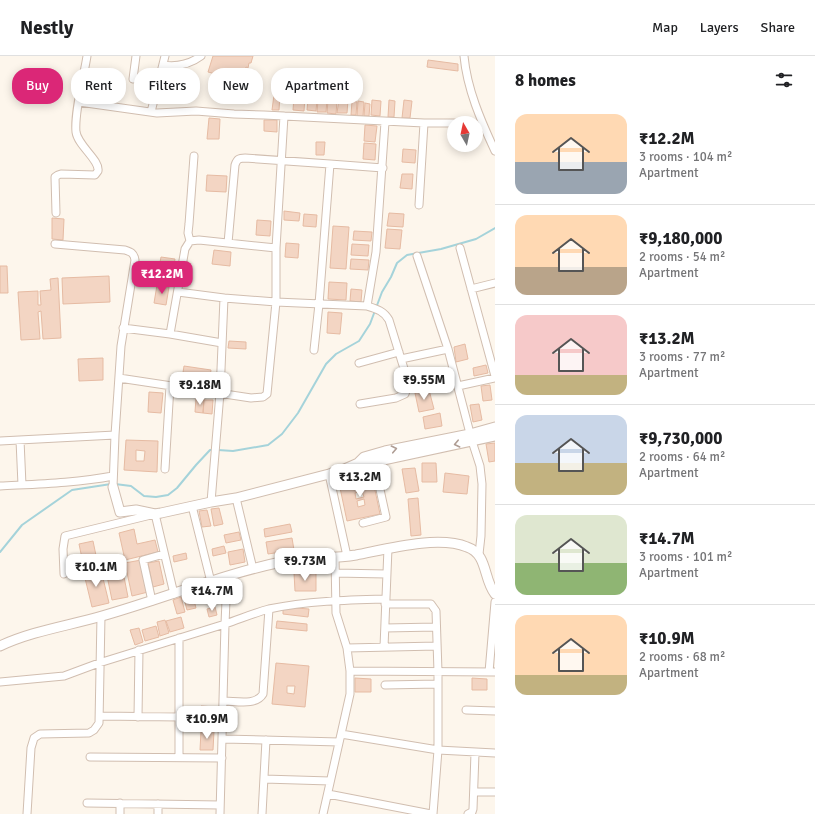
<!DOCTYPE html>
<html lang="en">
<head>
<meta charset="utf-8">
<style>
  body { margin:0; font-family:Signika,sans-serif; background:#f6f6f6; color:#202124; height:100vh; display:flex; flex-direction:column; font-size:15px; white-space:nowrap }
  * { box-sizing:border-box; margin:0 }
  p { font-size:13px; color:#757577 }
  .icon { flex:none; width:22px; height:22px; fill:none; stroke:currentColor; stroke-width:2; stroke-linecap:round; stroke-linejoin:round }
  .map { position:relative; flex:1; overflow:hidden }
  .drawer { display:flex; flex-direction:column; background:#fff; width:320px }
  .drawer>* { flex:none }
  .top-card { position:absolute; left:12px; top:12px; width:380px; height:36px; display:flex; gap:8px }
  .needle { width:26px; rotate:351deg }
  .buttons { position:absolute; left:447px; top:60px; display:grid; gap:8px }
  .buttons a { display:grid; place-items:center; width:36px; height:36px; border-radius:50%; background:#fff; box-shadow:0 2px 10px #0003; font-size:20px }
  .price { position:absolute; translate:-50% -34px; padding:0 9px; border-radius:8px; background:#fff; color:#222; font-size:13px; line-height:26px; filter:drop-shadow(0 1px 2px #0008) }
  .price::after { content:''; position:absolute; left:50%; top:24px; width:12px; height:9px; margin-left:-6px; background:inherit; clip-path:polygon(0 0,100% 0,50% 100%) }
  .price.current { background:#db2777; color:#fff }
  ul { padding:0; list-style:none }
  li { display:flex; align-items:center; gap:12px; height:100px; padding:0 20px }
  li+li { border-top:1px solid #e0e0e0 }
  li span { display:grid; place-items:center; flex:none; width:112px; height:80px; border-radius:12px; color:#555 }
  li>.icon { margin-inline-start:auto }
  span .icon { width:48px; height:48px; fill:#fffc; stroke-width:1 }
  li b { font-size:17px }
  h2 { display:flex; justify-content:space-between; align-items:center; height:48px; padding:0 20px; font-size:17px }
  .tag { padding:0 14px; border-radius:16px; background:#fff; box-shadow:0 2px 10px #0003; font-size:14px; line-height:36px }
  .tag.current { background:#db2777; color:#fff }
  header { display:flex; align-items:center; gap:24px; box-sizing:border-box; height:56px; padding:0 20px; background:#fff; border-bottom:1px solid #e0e0e0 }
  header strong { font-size:19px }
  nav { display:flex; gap:22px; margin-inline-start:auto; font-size:14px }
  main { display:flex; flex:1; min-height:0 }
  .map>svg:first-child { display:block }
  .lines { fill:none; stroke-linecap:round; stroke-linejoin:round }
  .stream { stroke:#a5d3da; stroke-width:2 }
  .building { fill:#f3d5c3; stroke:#e6bba3; fill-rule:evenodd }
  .minor-casing { stroke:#d1beb0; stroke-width:9 }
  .tertiary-casing { stroke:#d1beb0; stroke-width:11 }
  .minor { stroke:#fff; stroke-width:7 }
  .tertiary { stroke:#fff; stroke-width:9 }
  .oneway { stroke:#af9d94 }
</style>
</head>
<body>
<header>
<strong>Nestly</strong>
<nav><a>Map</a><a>Layers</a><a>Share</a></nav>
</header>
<main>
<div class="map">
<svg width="495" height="758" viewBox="0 0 495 758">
  <rect width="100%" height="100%" fill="#fdf6ec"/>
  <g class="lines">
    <path class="stream" d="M218,394L233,395L268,389L282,378L298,357L326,308L336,298L359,285L370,268L382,236L391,221L397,207L407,199L441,193L476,183L495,172
      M115,428L131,430L144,440L156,441L168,439L177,432L196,409L210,394H213
      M0,496L22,469L72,434L111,428"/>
  </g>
  <path class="building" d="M213,0H253L251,7H249L248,12L246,11L244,16H242L239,24L208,16Z
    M428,4L458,8V15L427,11Z
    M274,39H280L279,54H272Z
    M294,41H305L304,55L293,54Z
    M308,43L317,44L316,55L307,54Z
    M339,43L348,44L347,57H337Z
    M318,44H327L326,56H317Z
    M328,44L337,45L336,58L327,57Z
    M372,44L381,45L380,60L371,59Z
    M389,44L395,45L394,61H388Z
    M404,44L412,45L410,62H402Z
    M352,45L357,46L356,59H351Z
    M358,45L364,46L363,60H357Z
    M365,47L370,48L369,60H364Z
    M209,62L220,63L219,83H207Z
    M264,64H277V76L264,75Z
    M365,69L377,70L375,86L364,85Z
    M316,86H325L324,99H316Z
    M364,87L376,88L375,104L363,103Z
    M403,93L416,94L415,107L402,106Z
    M402,118H413L412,133L400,132Z
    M207,119L227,120L226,136L206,135Z
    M284,155L300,157L299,165L284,164Z
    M389,157L404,158L403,171L387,170Z
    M304,158L317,159L316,171L303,170Z
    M52,162L64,163L63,184L52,183Z
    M257,164L271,165L270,180L256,179Z
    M333,170L349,171L346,213L330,212Z
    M387,173L402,174L400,193L385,192Z
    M354,175L372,176L371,185L353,184Z
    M286,187L299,188L298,202L285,201Z
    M352,188L369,189L368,200L351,199Z
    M214,194L231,196L230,210L212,208Z
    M161,201L175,203L173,215L159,212Z
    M351,203L369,204L368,214L350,213Z
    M0,210H7L8,237H0Z
    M109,220L110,246L63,248L62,222Z
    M58,222L61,282L43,283L41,255L38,256L40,283L21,284L18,236L38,235V249H41L40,235L51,234L50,223Z
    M329,226L347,227L346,244L328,243Z
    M157,229L169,231L166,249L154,247Z
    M351,233L362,234L361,246L350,245Z
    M328,256L342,257L340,278L327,277Z
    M229,285L246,286V293L228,292Z
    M465,288L468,303L456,306L454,291Z
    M103,302V324L79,325L78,303Z
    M486,309L488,317L474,320L473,312Z
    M184,310L211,314L209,327L182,323Z
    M490,329L492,344L483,345L481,330Z
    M429,334L434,353L419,356L415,337Z
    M149,336L163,337L161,357L148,356Z
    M196,342L204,343L203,357L195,356Z
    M204,344H213L212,358L203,357Z
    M479,348L482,364L473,366L470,349Z
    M440,357L442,370L425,373L423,361Z
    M126,384L158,385L157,416L124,414ZM136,394L145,395L144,405H136Z
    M495,387V405L489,406L486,388Z
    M422,407H436L437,426H422Z
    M415,412L419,435L406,437L402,413Z
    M445,417L469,420L467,438L443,436Z
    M372,420L380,458L347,465L339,427ZM362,435L364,441L356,443L355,437ZM364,443L365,449L358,451L357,445Z
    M418,442L421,479L411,480L408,443Z
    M219,452L223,468L214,470L211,453Z
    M207,454L211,470L202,471L199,455Z
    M290,468L292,476L265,481L264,473Z
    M134,473L137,488L155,484L158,496L125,504L119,477Z
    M239,476L241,484L226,487L224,479Z
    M292,482L294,494L268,498L266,486Z
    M93,485L98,509L84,512L79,488Z
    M224,490L226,497L213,500L212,493Z
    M243,493L245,506L230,509L228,496Z
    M186,497L187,503L174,506L173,500Z
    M141,504L148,536L132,540L125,507Z
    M159,505L164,528L153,531L148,507Z
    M122,511L128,541L112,544L106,515Z
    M101,514L109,547L92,551L84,518Z
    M316,516V535H295L294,517Z
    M192,537L196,552L187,554L183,539Z
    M181,541L185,556L177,558L173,544Z
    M215,551L217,559L209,561L207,553Z
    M283,551L309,553L308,561L283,558Z
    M181,561L184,572L170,576L166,565Z
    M165,564L169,577L160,580L157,566Z
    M277,565L307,568V575L276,572Z
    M156,570L159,581L145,585L142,574Z
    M139,572L143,586L135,589L130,574Z
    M276,607L309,610L305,651L272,648ZM287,630H295L294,638L287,637Z
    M355,622L371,623V636H355Z
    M472,622L487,623V634H472Z
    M201,650L215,651V660H201Z
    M201,675H214L213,694H200Z"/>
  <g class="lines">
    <g class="minor-casing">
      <path id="minor" d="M464,0C467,33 481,65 495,95
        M163,9C177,11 189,9 201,0
        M133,23L136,0
        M79,46L157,57L196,55L234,58L264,59L424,67H454
        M151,56L165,0
        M419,149L424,67
        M56,157L55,121L58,119L61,118L95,119L98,115C100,104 78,90 76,76C74,56 84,20 87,0
        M190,185L188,177L189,168L194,100
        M228,187L235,109C237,103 239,102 245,102L330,108
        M55,188L125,194C131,196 134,197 135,204L121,290L115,379L113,431
        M460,192L495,320
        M417,200L448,293L472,385L480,410L482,428L481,480L479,498
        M471,233L495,227
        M178,236L224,242
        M367,250C377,253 384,255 389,264L401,303L448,293
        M123,272L170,278L222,287
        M170,278L185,193L190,185L199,184L276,192
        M314,294L319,248L330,108L383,112
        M359,307L399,296
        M119,322L251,342L263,341L267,338L276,246V192L284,60
        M458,330L495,322
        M360,348L396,342L405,338C410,328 404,313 401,303
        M20,384L22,429
        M0,385L115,379
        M165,413L170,330
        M329,418L347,500
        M0,430C37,428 76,427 113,420
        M236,442L253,513
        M211,446L220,337L224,242L276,246L367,250L376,196L385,66
        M192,450L211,526
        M363,467L386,461L374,406
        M335,517L386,518
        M64,518L63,493L65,480L155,458L174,538
        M152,545L143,504L164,498
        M385,548H431L436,555L438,616V694L433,758
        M385,572L436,571
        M179,582V700
        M384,591L388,492
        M347,592L437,590
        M350,615L495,616
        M489,616L495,546
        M0,626L64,620L99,607L225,568L227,521
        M385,629L438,628
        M224,645C236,645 256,650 263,638L269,553
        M466,654L495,655
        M100,660L179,661
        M138,661L139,594
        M341,678L438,694L495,697
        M223,683L339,686
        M90,701L222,702
        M264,723L330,725
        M474,736H495
        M328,738L431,758
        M87,747L220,749
        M158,748V758
        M27,758L31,692L34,682L40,678L89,677L94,674L99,667L101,560
        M120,758V747
        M220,758L225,568C240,563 254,557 269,553C307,545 346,544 385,543
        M262,758L266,684
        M323,758L350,638V615L347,592L336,557L335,501
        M468,758L472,756L473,753L475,697"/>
    </g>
    <g class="tertiary-casing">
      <path id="tertiary" d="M358,407L364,408L374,406L495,380
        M113,431L120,456L136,454L155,458L161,457L211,446L236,442L329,418L342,414L358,407L364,401L385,395L470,378L495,371
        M0,590C32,575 67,570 102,560C162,543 220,519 281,506C306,501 332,503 356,499C387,493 438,479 467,491C488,498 483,523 495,538"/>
    </g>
    <use href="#minor" class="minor"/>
    <use href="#tertiary" class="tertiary"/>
  </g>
  <defs><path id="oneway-chevron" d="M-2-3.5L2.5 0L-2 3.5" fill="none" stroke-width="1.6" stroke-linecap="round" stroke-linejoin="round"/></defs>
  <g class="oneway">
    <use href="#oneway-chevron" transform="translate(457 388) rotate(167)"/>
    <use href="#oneway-chevron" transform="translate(394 393) rotate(-12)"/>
  </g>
</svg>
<div class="buttons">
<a><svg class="needle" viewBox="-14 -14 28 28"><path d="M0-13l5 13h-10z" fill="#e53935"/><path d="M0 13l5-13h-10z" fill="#757577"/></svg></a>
</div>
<b class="price current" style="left:162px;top:239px">₹12.2M</b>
<b class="price" style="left:424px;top:345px">₹9.55M</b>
<b class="price" style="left:200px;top:350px">₹9.18M</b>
<b class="price" style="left:360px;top:442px">₹13.2M</b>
<b class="price" style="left:305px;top:526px">₹9.73M</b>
<b class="price" style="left:96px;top:532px">₹10.1M</b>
<b class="price" style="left:212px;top:556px">₹14.7M</b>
<b class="price" style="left:207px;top:684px">₹10.9M</b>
<div class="top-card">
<a class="tag current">Buy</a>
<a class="tag">Rent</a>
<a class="tag">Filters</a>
<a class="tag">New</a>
<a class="tag">Apartment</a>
</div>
</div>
<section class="drawer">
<h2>8 homes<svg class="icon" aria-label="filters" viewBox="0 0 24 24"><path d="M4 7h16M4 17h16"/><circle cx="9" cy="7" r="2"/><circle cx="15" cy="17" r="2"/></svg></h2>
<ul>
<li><span style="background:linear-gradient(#ffd9b3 60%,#9aa5b1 0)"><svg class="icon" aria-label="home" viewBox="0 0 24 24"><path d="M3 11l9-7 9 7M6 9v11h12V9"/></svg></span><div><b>₹12.2M</b><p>3 rooms · 104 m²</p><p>Apartment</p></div></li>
<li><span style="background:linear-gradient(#ffd9b3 65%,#b9a48a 0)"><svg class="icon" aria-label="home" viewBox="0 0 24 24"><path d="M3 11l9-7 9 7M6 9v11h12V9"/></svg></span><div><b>₹9,180,000</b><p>2 rooms · 54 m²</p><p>Apartment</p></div></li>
<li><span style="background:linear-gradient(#f6c9c9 75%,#c2b280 0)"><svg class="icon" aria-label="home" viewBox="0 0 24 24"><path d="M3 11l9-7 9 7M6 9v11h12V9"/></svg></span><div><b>₹13.2M</b><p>3 rooms · 77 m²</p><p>Apartment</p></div></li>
<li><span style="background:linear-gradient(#c9d6e8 60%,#c2b280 0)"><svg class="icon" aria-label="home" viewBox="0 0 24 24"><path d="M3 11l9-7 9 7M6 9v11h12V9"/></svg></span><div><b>₹9,730,000</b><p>2 rooms · 64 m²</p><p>Apartment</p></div></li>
<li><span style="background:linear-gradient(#dfe7d0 60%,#8fb573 0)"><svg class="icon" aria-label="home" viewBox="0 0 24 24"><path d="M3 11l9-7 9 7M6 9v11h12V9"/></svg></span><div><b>₹14.7M</b><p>3 rooms · 101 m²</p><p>Apartment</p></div></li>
<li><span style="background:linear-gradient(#ffd9b3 75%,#c2b280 0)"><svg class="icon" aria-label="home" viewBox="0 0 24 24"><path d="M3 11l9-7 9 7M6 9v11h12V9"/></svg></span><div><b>₹10.9M</b><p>2 rooms · 68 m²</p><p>Apartment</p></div></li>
</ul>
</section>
</main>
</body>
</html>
